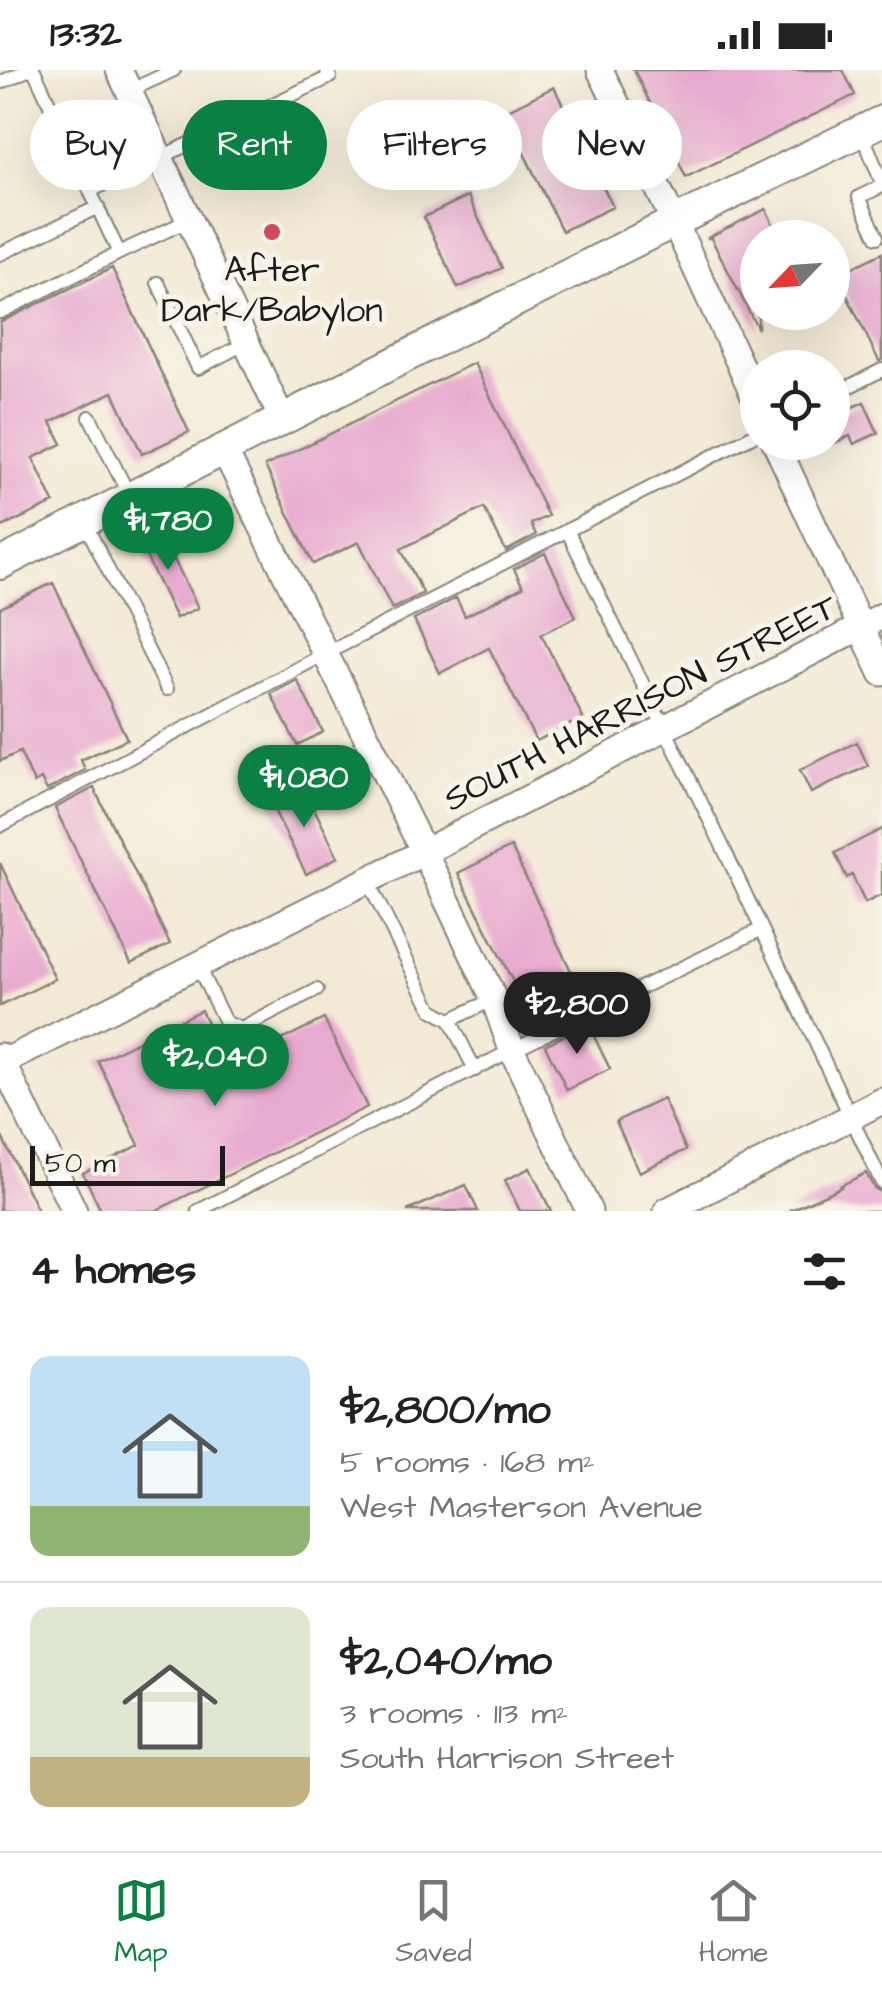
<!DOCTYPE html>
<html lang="en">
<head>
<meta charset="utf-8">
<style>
  body { margin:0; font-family:"Architects Daughter",sans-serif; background:#f2f2f2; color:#222; height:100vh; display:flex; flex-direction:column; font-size:38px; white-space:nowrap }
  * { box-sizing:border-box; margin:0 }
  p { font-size:32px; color:#767676 }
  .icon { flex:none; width:55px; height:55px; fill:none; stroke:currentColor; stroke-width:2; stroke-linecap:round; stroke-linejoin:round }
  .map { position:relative; height:1141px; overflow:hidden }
  .sheet { display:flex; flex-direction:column; background:#fff; flex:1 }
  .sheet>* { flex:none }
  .guide { position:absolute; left:30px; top:30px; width:822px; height:90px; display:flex; gap:20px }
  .needle { width:65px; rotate:245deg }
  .tools { position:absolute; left:740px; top:150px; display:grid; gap:20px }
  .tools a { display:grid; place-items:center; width:110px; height:110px; border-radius:50%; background:#fff; box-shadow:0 10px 40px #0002; font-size:50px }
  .scale { position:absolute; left:30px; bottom:25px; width:195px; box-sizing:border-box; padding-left:10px; border:5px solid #1c1c1c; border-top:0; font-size:28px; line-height:35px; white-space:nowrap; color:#1c1c1c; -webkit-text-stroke:8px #f7f3e8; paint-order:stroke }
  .price { position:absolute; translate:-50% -85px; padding:0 22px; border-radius:35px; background:#0b8043; color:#fff; font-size:32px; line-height:65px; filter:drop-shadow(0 2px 5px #0008) }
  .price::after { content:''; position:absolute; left:50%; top:60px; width:30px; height:22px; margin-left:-15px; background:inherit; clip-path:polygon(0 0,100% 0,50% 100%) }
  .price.selected { background:#222; color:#fff }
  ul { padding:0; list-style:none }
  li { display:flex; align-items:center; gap:30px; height:250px; padding:0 30px }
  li+li { border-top:2px solid #e0e0e0 }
  li span { display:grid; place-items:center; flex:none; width:280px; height:200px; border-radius:20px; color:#555 }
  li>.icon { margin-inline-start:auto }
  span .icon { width:120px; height:120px; fill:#fffc; stroke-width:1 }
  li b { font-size:42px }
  h2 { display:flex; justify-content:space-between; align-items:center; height:120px; padding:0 30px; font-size:42px }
  .pill { padding:0 35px; border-radius:45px; background:#fff; box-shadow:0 10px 40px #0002; font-size:35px; line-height:90px }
  .pill.selected { background:#0b8043; color:#fff }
  .status { display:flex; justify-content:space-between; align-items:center; height:70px; padding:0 50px; background:#fff; direction:ltr }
  .status svg { height:28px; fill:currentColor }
  .tab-bar { display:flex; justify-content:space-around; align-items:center; height:140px; border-top:2px solid #e0e0e0; background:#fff; font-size:28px; color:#767676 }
  .tab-bar a { display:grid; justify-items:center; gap:5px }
  .tab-bar .selected { color:#0b8043 }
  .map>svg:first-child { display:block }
  .building { fill:#e9aad0 }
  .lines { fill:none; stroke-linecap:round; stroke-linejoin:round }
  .service-casing { stroke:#888378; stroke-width:16 }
  .minor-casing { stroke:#888378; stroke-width:29 }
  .tertiary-casing { stroke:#888378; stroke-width:34 }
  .service { stroke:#fff; stroke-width:12 }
  .minor { stroke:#fff; stroke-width:25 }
  .tertiary { stroke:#fff; stroke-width:30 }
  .poi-dot { fill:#d1495b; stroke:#f7f3e8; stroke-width:4 }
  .labels { text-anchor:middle; stroke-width:10; stroke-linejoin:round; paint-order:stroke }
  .poi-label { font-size:35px; fill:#1c1c1c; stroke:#f7f3e8 }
  .street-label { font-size:35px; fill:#1c1c1c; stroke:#f7f3e8 }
</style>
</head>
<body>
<div class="status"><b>13:32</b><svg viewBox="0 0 49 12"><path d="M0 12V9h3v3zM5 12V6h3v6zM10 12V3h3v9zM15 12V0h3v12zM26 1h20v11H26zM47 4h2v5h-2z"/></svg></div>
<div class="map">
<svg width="882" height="1141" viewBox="0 0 882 1141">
  <rect width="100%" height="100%" fill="#f7f3e8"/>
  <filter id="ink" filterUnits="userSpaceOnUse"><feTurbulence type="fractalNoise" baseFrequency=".01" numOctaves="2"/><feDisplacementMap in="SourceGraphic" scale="20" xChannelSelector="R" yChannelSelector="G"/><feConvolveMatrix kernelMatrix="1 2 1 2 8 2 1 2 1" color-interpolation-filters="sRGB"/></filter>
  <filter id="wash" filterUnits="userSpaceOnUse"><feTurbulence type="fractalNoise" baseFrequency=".0048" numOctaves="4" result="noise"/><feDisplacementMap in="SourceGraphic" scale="40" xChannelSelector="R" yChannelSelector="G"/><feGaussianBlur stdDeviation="2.25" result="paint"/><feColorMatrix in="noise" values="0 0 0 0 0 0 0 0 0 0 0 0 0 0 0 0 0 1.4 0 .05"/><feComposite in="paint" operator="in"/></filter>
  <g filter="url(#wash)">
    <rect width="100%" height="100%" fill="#f3ead5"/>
    <g id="blocks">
      <path class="building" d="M634,0H843L855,25L686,107Z
        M554,17L613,137L562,161L504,42Z
        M468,126L502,198L458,218L424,147Z
        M766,139L779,168H758V259L711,168H707Z
        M882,183V290L879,291L837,205Z
        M112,198L189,362L142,384L113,322L51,352L62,374L33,388L54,433L0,458V252Z
        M474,293L548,446L531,454L536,465L506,481L484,438L401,479L423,523L392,539L359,472L313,494L265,396Z
        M864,332L878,363L854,374L850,366L832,374V346Z
        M159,459L198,538L176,548L137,468Z
        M545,483L576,547L541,564L583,648L536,671L489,578L440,603L414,550L456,528L465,546L523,517L514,499Z
        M53,513L127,669L81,690L85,700L47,720L41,709L34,713L20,682L0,691V538Z
        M297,610L323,662L297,675L271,624Z
        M857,672L868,696L811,723L800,700Z
        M303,716L338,787L306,804L270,732Z
        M94,718L170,874L131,893L55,738Z
        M882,759V825L865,833L852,805L847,808L835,783Z
        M511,777L586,932L536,957L458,803Z
        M0,793L55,909L0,936Z
        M201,940L228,996L324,949L367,1037L155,1141H101L83,1103L139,1075L98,991Z
        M588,954L610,999L567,1020L545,975Z
        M663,1029L686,1080L639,1102L616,1051Z
        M0,1063L38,1141H0Z
        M530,1098L551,1141H520L505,1110Z
        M866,1103L874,1118L882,1123V1141H789L841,1117L840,1116Z
        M466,1115L478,1141H407Z"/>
    </g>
  </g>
  <g filter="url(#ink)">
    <use href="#blocks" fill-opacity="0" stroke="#888378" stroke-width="2.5"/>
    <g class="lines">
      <g class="service-casing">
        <path id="service" d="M34,0L90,121L330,7L327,0
          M0,13L27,0
          M129,21L174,0
          M862,63L882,113
          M90,121L119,183L189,150
          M877,167L859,127L882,116
          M0,184L98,137
          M158,213L198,298L246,273
          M0,242L119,183
          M832,325L882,300
          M90,347L130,427
          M84,451L167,619
          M567,460L722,775L882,1113
          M0,756L325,584L758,363
          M367,810L432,940L450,950L494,929
          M197,895L225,952L241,959L317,920
          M450,950L475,1000
          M198,1141L512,980L762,859"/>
      </g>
      <g class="minor-casing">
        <path id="minor" d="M119,0L282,349
          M600,0L674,151L758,334
          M775,372L882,603
          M223,378L424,782L494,929L512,980L589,1141
          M0,986L74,1141
          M0,994L424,782L882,546
          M667,1141L882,1031"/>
      </g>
      <g class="tertiary-casing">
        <path id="tertiary" d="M0,494C293,344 585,193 882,51"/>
      </g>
      <use href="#service" class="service"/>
      <use href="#minor" class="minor"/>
      <use href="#tertiary" class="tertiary"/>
    </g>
  </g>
  <circle class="poi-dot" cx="272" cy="162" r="10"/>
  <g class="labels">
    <g class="poi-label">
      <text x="272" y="211">After<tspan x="272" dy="40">Dark/Babylon</tspan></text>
    </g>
    <g class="street-label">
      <text transform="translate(640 632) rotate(-27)" y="12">SOUTH HARRISON STREET</text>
    </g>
  </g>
</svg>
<div class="tools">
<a><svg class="needle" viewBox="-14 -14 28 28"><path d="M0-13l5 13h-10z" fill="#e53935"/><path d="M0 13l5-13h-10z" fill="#767676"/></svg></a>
<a><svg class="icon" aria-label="locate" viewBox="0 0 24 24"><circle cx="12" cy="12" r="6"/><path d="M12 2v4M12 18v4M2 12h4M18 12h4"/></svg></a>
</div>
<div class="scale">50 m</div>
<b class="price" style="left:168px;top:503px">$1,780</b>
<b class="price" style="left:304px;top:760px">$1,080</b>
<b class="price selected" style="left:577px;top:987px">$2,800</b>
<b class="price" style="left:215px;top:1039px">$2,040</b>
<div class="guide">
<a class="pill">Buy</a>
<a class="pill selected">Rent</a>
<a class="pill">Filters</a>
<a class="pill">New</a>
</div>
</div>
<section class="sheet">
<h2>4 homes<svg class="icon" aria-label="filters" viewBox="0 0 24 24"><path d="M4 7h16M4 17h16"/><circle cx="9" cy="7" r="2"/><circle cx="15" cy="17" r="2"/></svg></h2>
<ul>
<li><span style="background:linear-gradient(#bfe0f5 75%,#8fb573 0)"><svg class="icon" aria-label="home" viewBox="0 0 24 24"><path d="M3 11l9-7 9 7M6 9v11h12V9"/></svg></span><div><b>$2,800/mo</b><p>5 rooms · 168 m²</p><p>West Masterson Avenue</p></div></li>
<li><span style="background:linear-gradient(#dfe7d0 75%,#c2b280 0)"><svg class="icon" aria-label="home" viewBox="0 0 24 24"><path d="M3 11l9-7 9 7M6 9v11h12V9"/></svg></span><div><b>$2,040/mo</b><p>3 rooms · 113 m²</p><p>South Harrison Street</p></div></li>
</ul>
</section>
<nav class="tab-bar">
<a class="selected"><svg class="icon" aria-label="map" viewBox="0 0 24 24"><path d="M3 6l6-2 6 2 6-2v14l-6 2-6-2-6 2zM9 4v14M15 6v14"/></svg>Map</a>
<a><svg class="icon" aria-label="saved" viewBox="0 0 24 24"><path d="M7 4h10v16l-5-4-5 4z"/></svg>Saved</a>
<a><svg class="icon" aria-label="home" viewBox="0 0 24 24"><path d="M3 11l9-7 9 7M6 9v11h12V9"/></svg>Home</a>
</nav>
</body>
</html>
